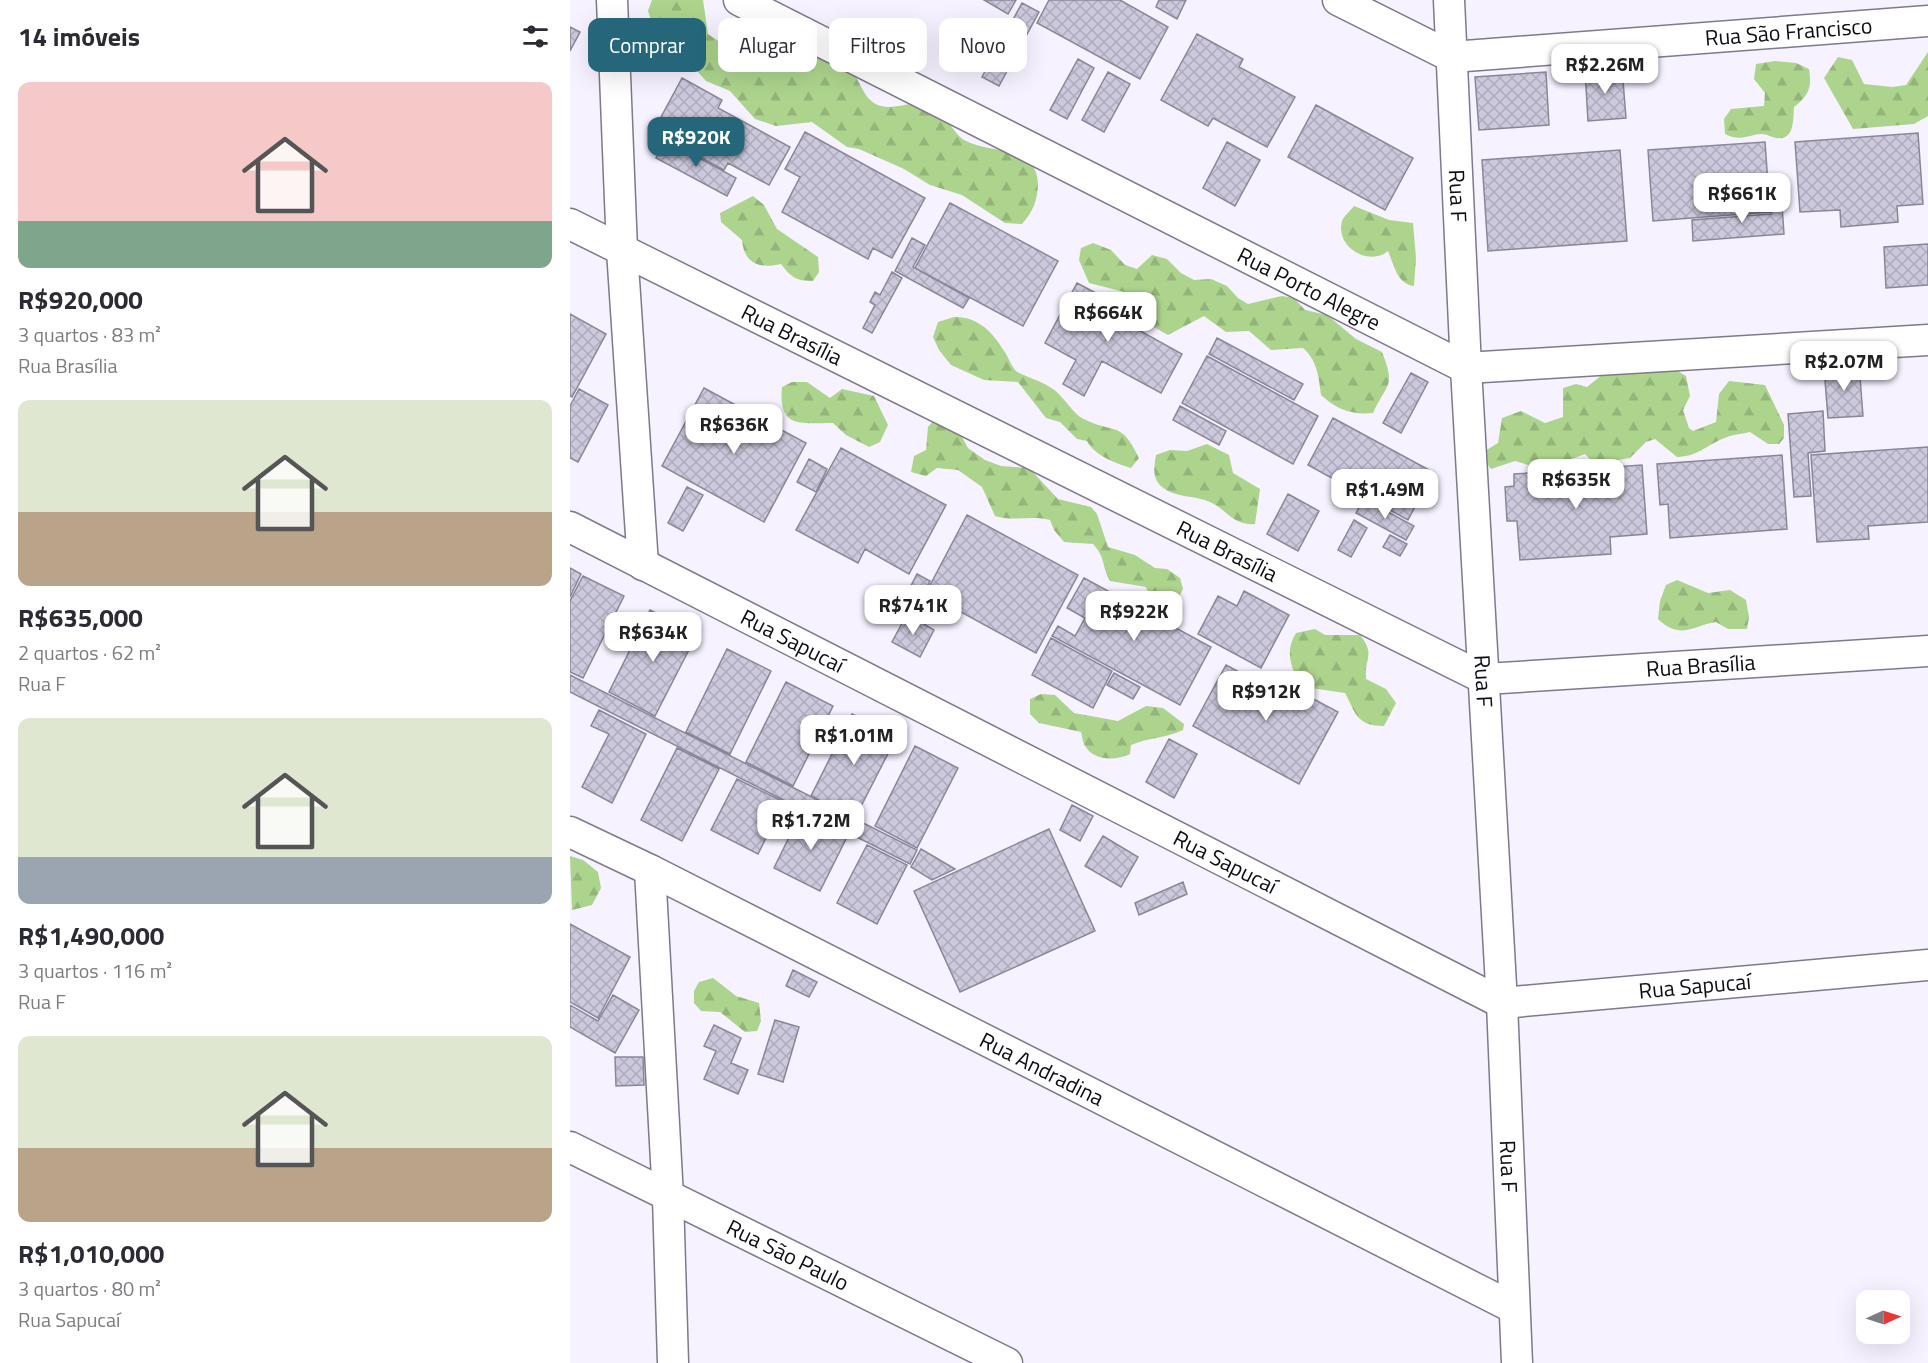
<!DOCTYPE html>
<html lang="pt">
<head>
<meta charset="utf-8">
<style>
  body { margin:0; font-family:"Titillium Web",sans-serif; background:#f2f2f3; color:#2b2b33; height:100vh; display:flex; flex-direction:column; font-size:22px; white-space:nowrap }
  * { box-sizing:border-box; margin:0 }
  p { font-size:20px; color:#7c7c81 }
  .icon { flex:none; width:33px; height:33px; fill:none; stroke:currentColor; stroke-width:2; stroke-linecap:round; stroke-linejoin:round }
  .map { position:relative; flex:1; overflow:hidden }
  .sheet { display:flex; flex-direction:column; background:#fff; width:570px }
  .sheet>* { flex:none }
  .banner { position:absolute; left:18px; top:18px; width:570px; height:54px; display:flex; gap:12px }
  .needle { width:39px; rotate:87deg }
  .tools { position:absolute; left:1286px; top:1290px; display:grid; gap:12px }
  .tools a { display:grid; place-items:center; width:54px; height:54px; border-radius:12px; background:#fff; box-shadow:0 6px 24px #0002; font-size:30px }
  .price { position:absolute; translate:-50% -51px; padding:0 14px; border-radius:12px; background:#fff; color:#222; font-size:20px; line-height:39px; filter:drop-shadow(0 2px 3px #0008) }
  .price::after { content:''; position:absolute; left:50%; top:36px; width:18px; height:14px; margin-left:-9px; background:inherit; clip-path:polygon(0 0,100% 0,50% 100%) }
  .price.on { background:#25667a; color:#fff }
  ul { padding:0; list-style:none }
  li { display:grid; align-content:center; gap:12px; height:318px; padding:0 18px }
  li span { display:grid; place-items:center; height:186px; border-radius:12px; color:#555 }
  li>.icon { margin-inline-start:auto }
  span .icon { width:108px; height:108px; fill:#fffc; stroke-width:1 }
  li b { font-size:26px }
  h2 { display:flex; justify-content:space-between; align-items:center; height:72px; padding:0 18px; font-size:26px }
  .tag { padding:0 21px; border-radius:12px; background:#fff; box-shadow:0 6px 24px #0002; font-size:21px; line-height:54px }
  .tag.on { background:#25667a; color:#fff }
  main { display:flex; flex:1; min-height:0 }
  .map>svg:first-child { display:block }
  .forest { fill:url(#forest-firs) }
  .building { fill:url(#building-cross-hatch); stroke:#8a8699; stroke-width:1.5 }
  .lines { fill:none; stroke-linecap:round; stroke-linejoin:round }
  .street-casing { stroke:#7e798b; stroke-width:33 }
  .street { stroke:#fff; stroke-width:30 }
  .labels { text-anchor:middle; stroke-width:4.5; stroke-linejoin:round; paint-order:stroke }
  .street-label { font-size:22px; fill:#0f0d14; stroke:#f6f2ff }
</style>
</head>
<body>
<main>
<section class="sheet">
<h2>14 imóveis<svg class="icon" aria-label="filters" viewBox="0 0 24 24"><path d="M4 7h16M4 17h16"/><circle cx="9" cy="7" r="2"/><circle cx="15" cy="17" r="2"/></svg></h2>
<ul>
<li><span style="background:linear-gradient(#f6c9c9 75%,#7fa58c 0)"><svg class="icon" aria-label="home" viewBox="0 0 24 24"><path d="M3 11l9-7 9 7M6 9v11h12V9"/></svg></span><div><b>R$920,000</b><p>3 quartos · 83 m²</p><p>Rua Brasília</p></div></li>
<li><span style="background:linear-gradient(#dfe7d0 60%,#b9a48a 0)"><svg class="icon" aria-label="home" viewBox="0 0 24 24"><path d="M3 11l9-7 9 7M6 9v11h12V9"/></svg></span><div><b>R$635,000</b><p>2 quartos · 62 m²</p><p>Rua F</p></div></li>
<li><span style="background:linear-gradient(#dfe7d0 75%,#9aa5b1 0)"><svg class="icon" aria-label="home" viewBox="0 0 24 24"><path d="M3 11l9-7 9 7M6 9v11h12V9"/></svg></span><div><b>R$1,490,000</b><p>3 quartos · 116 m²</p><p>Rua F</p></div></li>
<li><span style="background:linear-gradient(#dfe7d0 60%,#b9a48a 0)"><svg class="icon" aria-label="home" viewBox="0 0 24 24"><path d="M3 11l9-7 9 7M6 9v11h12V9"/></svg></span><div><b>R$1,010,000</b><p>3 quartos · 80 m²</p><p>Rua Sapucaí</p></div></li>
</ul>
</section>
<div class="map">
<svg width="1358" height="1363" viewBox="0 0 1358 1363">
  <defs>
    <pattern id="forest-firs" width="22" height="20" patternUnits="userSpaceOnUse" patternTransform="scale(1.5)"><rect width="22" height="20" fill="#add48d"/><path d="M5 1l3.5 6h-7zM16 11l3.5 6h-7z" fill="#94b579"/></pattern>
    <pattern id="building-cross-hatch" width="8" height="8" patternUnits="userSpaceOnUse" patternTransform="scale(1.5)"><rect width="8" height="8" fill="#cdc9dd"/><path d="M0 0l8 8M0 8l8-8" fill="none" stroke="#afabbd"/></pattern>
  </defs>
  <rect width="100%" height="100%" fill="#f6f2ff"/>
  <path class="forest" d="M82,0H133L138,34C158,48 190,67 214,57C222,53 230,46 238,41C252,51 275,62 285,76C293,88 296,102 311,106C326,110 343,100 357,104C375,110 384,136 396,141C421,154 466,145 468,183C468,199 463,212 452,224L435,223L392,195L360,185L334,169L289,149L277,147L242,122L206,126L185,119L160,91L136,81L121,64L94,45L83,26L78,11Z
    M1358,52V116L1344,124L1283,129L1254,78L1268,57L1282,60L1294,84L1322,87L1336,85Z
    M1205,61L1226,63L1239,69C1242,88 1239,95 1224,107C1223,119 1225,141 1206,138C1201,137 1197,134 1192,134C1177,135 1170,142 1155,134L1154,119L1161,109L1194,106L1195,93L1184,79L1186,64Z
    M183,196L194,205L207,229L248,257L249,272L243,281C226,281 221,277 211,264C190,269 174,264 172,240L151,222L150,213Z
    M784,206L819,220L843,223L846,258L844,286C827,284 824,265 818,251C799,267 765,247 772,221C774,216 781,210 784,206Z
    M523,243L541,250L555,265L567,269L582,255L597,259L611,273L624,280L641,279L657,286L668,298L678,304L712,296L724,298L735,310L757,315L786,339L812,352C826,388 817,382 803,413C782,415 767,410 751,395C749,377 747,360 733,348L701,350L679,331L656,332L634,316L598,335L582,326L574,297L519,283L509,260L511,248Z
    M384,317C407,316 423,332 434,351C438,356 441,366 446,371C453,376 472,381 483,389C493,396 504,414 512,418C544,435 551,419 569,458L561,468C545,463 525,456 517,441L507,439L490,422L476,418L448,382L414,380L381,365L369,350L363,337L368,322Z
    M1038,370H1106L1116,376L1120,396L1113,410L1119,428L1123,431L1146,422L1149,394L1159,381L1195,385L1214,425V438L1209,444H1198L1180,432C1171,434 1160,435 1152,439C1134,447 1128,456 1107,457L1085,439L1076,442L1060,458L1024,464L1015,454L982,466L968,468L945,461L921,469L913,459L915,451L928,443L932,418L951,411L975,423L993,417V388L1006,384L1017,387Z
    M222,382H237L260,398L272,389L304,396L318,425L310,442L299,447L276,435L263,423C230,423 208,429 212,387Z
    M364,420L387,428L398,448L415,460L431,466L459,468L488,499L521,507L527,514L538,547L565,555L585,568L597,569L610,578L613,589L607,601L594,604L581,600L576,587L540,581C531,565 536,558 523,544L494,542L484,530L480,520C461,515 444,522 425,516L412,487L388,470L367,468L356,476L341,472L344,456L356,450L358,427Z
    M637,444L659,455L663,473L690,489L685,524C664,526 657,510 640,502C625,495 603,498 591,486C582,478 584,466 586,455L600,450L617,451Z
    M1107,580L1138,593L1160,590L1176,600L1179,617L1177,629H1158L1146,622C1124,625 1111,641 1088,619L1090,601L1096,585Z
    M745,629L755,635H790C806,655 794,658 796,679L816,689L826,703L814,726C787,726 786,714 775,693L734,687C721,672 714,651 726,633Z
    M471,694L485,695L504,713L548,721L576,706L593,708L614,724L613,730C596,738 577,738 561,745L560,754C546,761 524,761 515,746C513,743 512,736 511,732L469,723L460,714V699Z
    M0,856L13,860L28,872L31,888L22,905L2,910Z
    M143,978L166,996L189,1003L191,1021L187,1031L175,1032L150,1012L131,1011L124,1003V991L129,982Z"/>
  <path class="building" d="M414,0H446L438,14Z
    M479,0H550L598,27L570,79L467,23Z
    M589,0H616L607,19L586,7Z
    M452,3L469,12L429,86L412,77Z
    M0,27L10,32L0,51Z
    M627,34L673,59L669,67L725,97L697,147L643,118L638,126L591,100Z
    M508,59L524,68L497,119L480,110Z
    M1052,68L1056,118L1018,121L1015,71Z
    M538,72L560,84L534,132L512,120Z
    M976,72L979,125L909,130L905,77Z
    M112,78L152,100L148,108L220,147L199,185L158,163L154,170L83,132Z
    M746,105L843,158L815,210L718,157Z
    M235,132L355,198L322,258L303,248L298,259L212,212L230,177L215,169Z
    M1348,133L1353,204L1327,206L1328,222L1271,227L1270,210L1230,212L1225,142Z
    M96,140L166,178L157,196L86,158Z
    M657,142L690,160L665,206L633,188Z
    M1195,142L1200,212L1083,221L1078,150Z
    M1050,150L1057,241L918,251L912,160Z
    M1211,191L1214,234L1123,241L1122,220L1201,214L1199,192Z
    M380,203L488,261L453,326L345,268Z
    M342,238L355,245L343,267L399,298L393,308L325,271Z
    M1358,244V285L1316,288L1314,247Z
    M322,272L332,278L302,333L293,328L305,305L300,302L305,292L310,295Z
    M507,283L569,316L563,327L612,354L591,393L532,361L514,396L493,384L506,360L475,343Z
    M0,314L36,334L2,397L0,396Z
    M647,338L733,384L724,400L639,354Z
    M637,356L748,416L723,464L612,403Z
    M1289,365L1293,416L1258,418L1254,368Z
    M841,373L858,382L831,433L813,423Z
    M134,388L236,443L194,522L92,466Z
    M9,389L38,405L8,462L0,458V406Z
    M610,406L656,431L649,445L603,420Z
    M1253,411L1255,451L1238,453L1241,496L1224,497L1218,414Z
    M763,418L863,472L838,520L738,465Z
    M1358,447V522L1298,526L1299,539L1247,542L1241,455Z
    M271,448L376,505L339,574L295,549L288,563L226,530Z
    M1212,455L1217,529L1100,538L1098,504L1090,505L1087,464Z
    M239,459L257,469L246,492L227,482Z
    M1072,465L1077,534L1040,537L1041,554L950,560L947,521H937L935,487L944,486V474Z
    M117,487L133,495L113,531L98,523Z
    M718,494L749,511L728,551L697,534Z
    M794,499L844,526L836,540L786,513Z
    M397,515L508,575L466,653L356,593Z
    M784,520L797,528L781,557L768,550Z
    M820,535L837,544L830,556L813,547Z
    M0,568L11,574L0,597Z
    M347,574L360,581L354,593L362,597L355,611L334,599Z
    M13,576L54,596L13,678L0,672V601Z
    M514,578L641,647L610,705L482,636L488,626L505,636L515,618L497,608Z
    M311,586L331,597L321,615L301,604Z
    M674,591L719,615L691,668L628,634L648,596L667,606Z
    M80,610L127,634L85,716L39,692Z
    M337,614L364,630L350,657L322,642Z
    M481,638L542,671L523,708L462,675Z
    M157,649L201,671L160,754L116,732Z
    M656,665L693,685L699,675L768,712L729,784L623,726Z
    M544,673L570,687L563,699L537,685Z
    M0,675L347,850L340,864L0,692Z
    M216,682L263,706L223,786L176,762Z
    M29,710L76,734L42,803L12,787L39,734L21,726Z
    M282,714L327,736L285,818L241,796Z
    M599,739L627,754L604,798L576,782Z
    M345,746L388,768L347,848L305,826Z
    M107,748L149,769L112,841L71,820Z
    M167,779L214,802L188,854L141,830Z
    M502,805L523,816L510,841L490,830Z
    M232,811L278,835L250,891L204,868Z
    M479,829L525,931L390,992L344,891Z
    M533,836L568,857L551,887L515,866Z
    M297,845L337,865L307,924L267,903Z
    M351,849L385,869L362,880L341,867Z
    M613,882L617,894L569,915L565,903Z
    M0,924L60,957L28,1018L0,1002Z
    M223,970L247,982L239,997L216,986Z
    M43,995L69,1010L45,1053L0,1027V1005L28,1021Z
    M205,1020L229,1027L213,1082L188,1074Z
    M144,1025L171,1038L161,1063L178,1070L168,1094L134,1079L146,1051L134,1046Z
    M45,1057H73L74,1085L46,1086Z"/>
  <g class="lines">
    <g class="street-casing">
      <g id="street">
        <path d="M42,0L52,250L73,565"/>
        <path id="s1" d="M169,0L896,368L1358,340"/>
        <path id="s2" d="M768,0L882,57L1358,21"/>
        <path id="s3" d="M879,0L896,368L932,1003L947,1363"/>
        <path id="s4" d="M0,224L915,679L1358,651"/>
        <path id="s5" d="M0,527L932,1003L1358,965"/>
        <path id="s6" d="M0,832L80,870L944,1308"/>
        <path d="M80,870L98,1197L103,1363"/>
        <path id="s7" d="M0,1147L437,1363"/>
      </g>
    </g>
    <use href="#street" class="street"/>
  </g>
  <g class="labels">
    <g class="street-label">
      <text dy="8" stroke="none"><textPath href="#s2" startOffset="465">Rua São Francisco</textPath></text>
      <text dy="8" stroke="none"><textPath href="#s3" startOffset="196">Rua F</textPath></text>
      <text dy="8" stroke="none"><textPath href="#s1" startOffset="639">Rua Porto Alegre</textPath></text>
      <text dy="8" stroke="none"><textPath href="#s4" startOffset="248">Rua Brasília</textPath></text>
      <text dy="8" stroke="none"><textPath href="#s4" startOffset="734">Rua Brasília</textPath></text>
      <text dy="8" stroke="none"><textPath href="#s5" startOffset="250">Rua Sapucaí</textPath></text>
      <text dy="8" stroke="none"><textPath href="#s4" startOffset="1238">Rua Brasília</textPath></text>
      <text dy="8" stroke="none"><textPath href="#s3" startOffset="682">Rua F</textPath></text>
      <text dy="8" stroke="none"><textPath href="#s5" startOffset="736">Rua Sapucaí</textPath></text>
      <text dy="8" stroke="none"><textPath href="#s5" startOffset="1240">Rua Sapucaí</textPath></text>
      <text dy="8" stroke="none"><textPath href="#s6" startOffset="528">Rua Andradina</textPath></text>
      <text dy="8" stroke="none"><textPath href="#s3" startOffset="1168">Rua F</textPath></text>
      <text dy="8" stroke="none"><textPath href="#s7" startOffset="243">Rua São Paulo</textPath></text>
    </g>
  </g>
</svg>
<div class="tools">
<a><svg class="needle" viewBox="-14 -14 28 28"><path d="M0-13l5 13h-10z" fill="#e53935"/><path d="M0 13l5-13h-10z" fill="#7c7c81"/></svg></a>
</div>
<b class="price" style="left:1035px;top:95px">R$2.26M</b>
<b class="price on" style="left:126px;top:168px">R$920K</b>
<b class="price" style="left:1172px;top:224px">R$661K</b>
<b class="price" style="left:538px;top:343px">R$664K</b>
<b class="price" style="left:1274px;top:392px">R$2.07M</b>
<b class="price" style="left:164px;top:455px">R$636K</b>
<b class="price" style="left:1006px;top:510px">R$635K</b>
<b class="price" style="left:815px;top:520px">R$1.49M</b>
<b class="price" style="left:343px;top:636px">R$741K</b>
<b class="price" style="left:564px;top:642px">R$922K</b>
<b class="price" style="left:83px;top:663px">R$634K</b>
<b class="price" style="left:696px;top:722px">R$912K</b>
<b class="price" style="left:284px;top:766px">R$1.01M</b>
<b class="price" style="left:241px;top:851px">R$1.72M</b>
<div class="banner">
<a class="tag on">Comprar</a>
<a class="tag">Alugar</a>
<a class="tag">Filtros</a>
<a class="tag">Novo</a>
</div>
</div>
</main>
</body>
</html>
